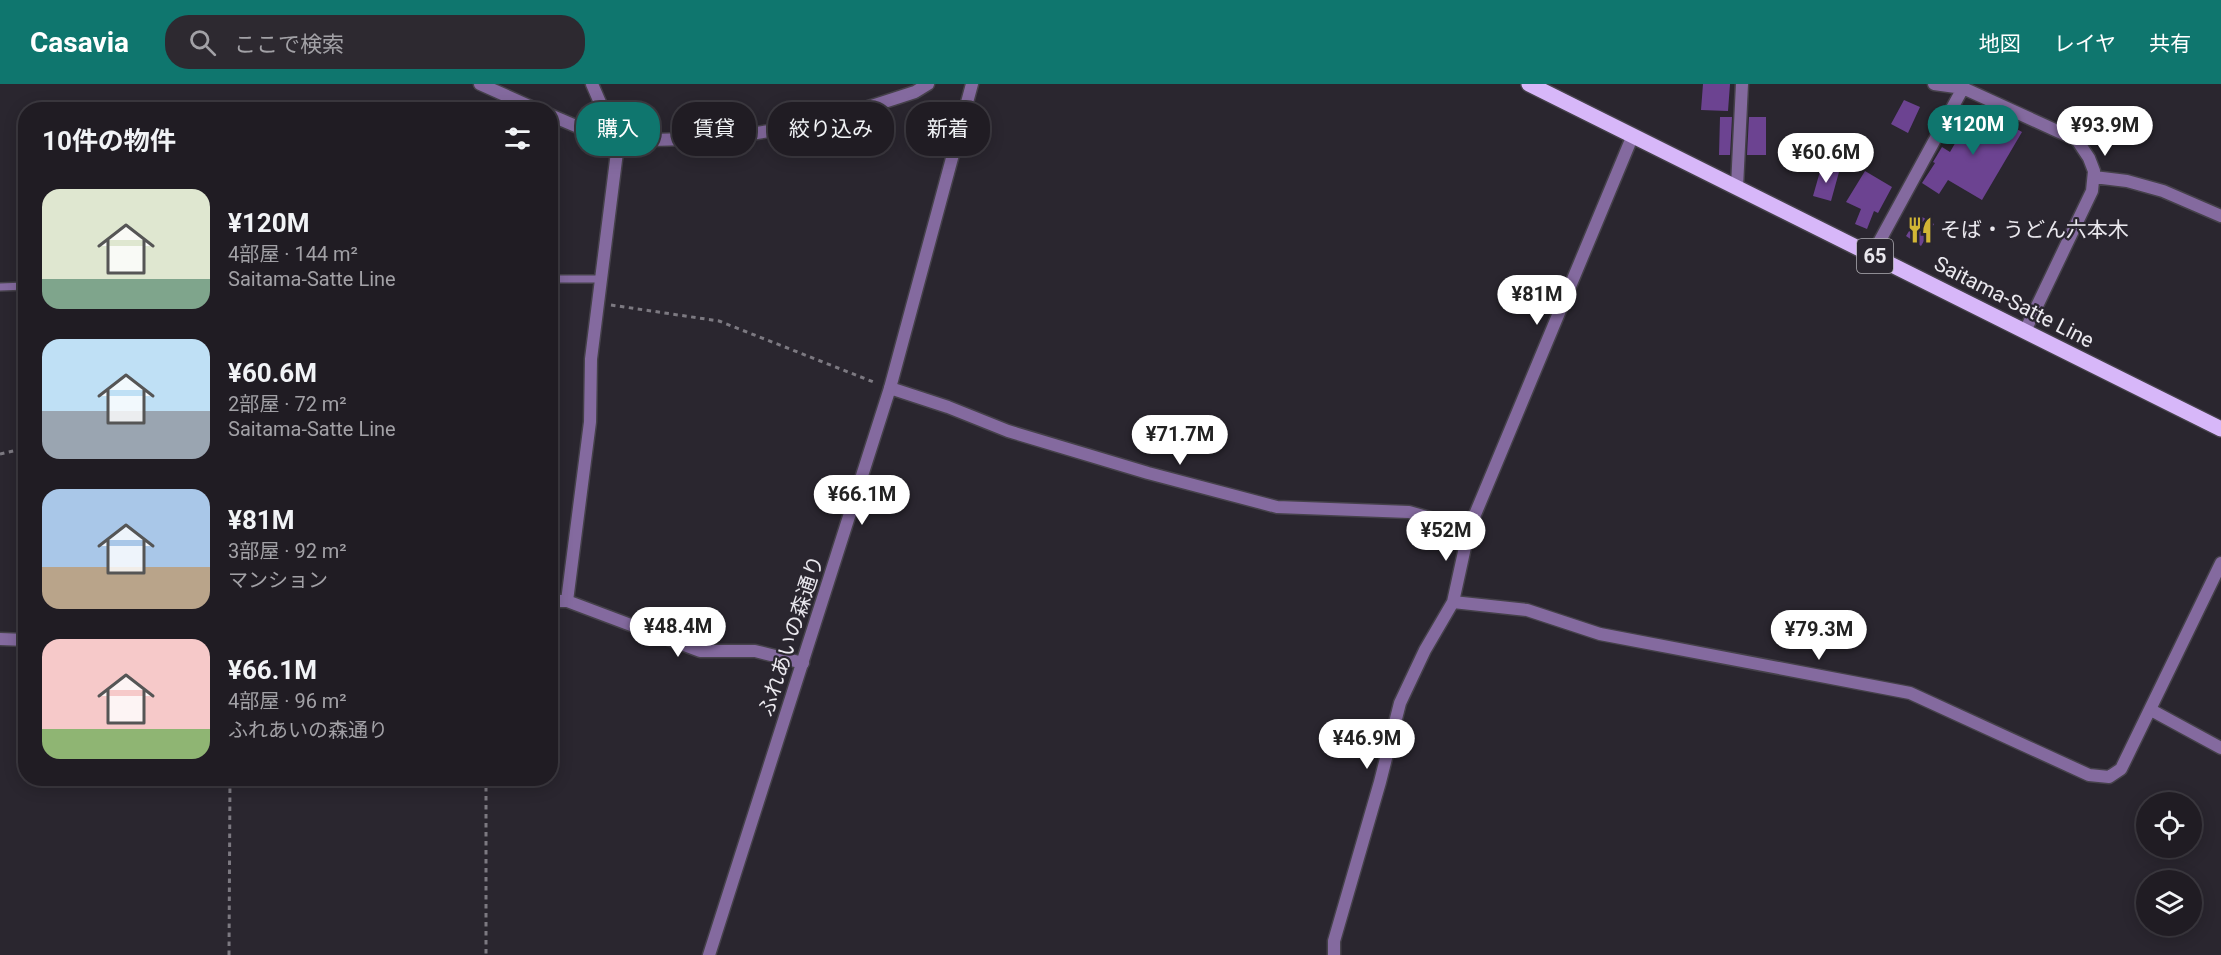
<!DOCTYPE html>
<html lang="ja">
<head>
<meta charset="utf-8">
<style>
  body { margin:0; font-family:Roboto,"Noto Sans JP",sans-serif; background:#2d2930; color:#f1f3f6; height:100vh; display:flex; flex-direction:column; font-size:22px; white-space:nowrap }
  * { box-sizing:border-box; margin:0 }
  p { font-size:20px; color:#a2a1a6 }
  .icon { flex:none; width:33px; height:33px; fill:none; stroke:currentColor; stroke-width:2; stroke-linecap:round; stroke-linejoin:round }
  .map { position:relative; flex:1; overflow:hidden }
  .panel { position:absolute; left:18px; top:18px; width:540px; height:684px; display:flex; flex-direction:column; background:#201c23; border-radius:24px; box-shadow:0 3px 15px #0003,0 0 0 2px #3d3a41 }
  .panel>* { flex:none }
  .top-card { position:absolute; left:576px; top:18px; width:570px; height:54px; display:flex; gap:12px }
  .buttons { position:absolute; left:2136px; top:708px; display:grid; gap:12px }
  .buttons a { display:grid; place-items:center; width:66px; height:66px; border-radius:50%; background:#201c23; box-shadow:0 3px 15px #0003,0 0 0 2px #3d3a41; font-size:30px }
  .price { position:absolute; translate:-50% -51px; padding:0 14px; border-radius:21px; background:#fff; color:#222; font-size:20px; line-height:39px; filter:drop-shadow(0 2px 3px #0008) }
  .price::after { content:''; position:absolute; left:50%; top:36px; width:18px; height:14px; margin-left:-9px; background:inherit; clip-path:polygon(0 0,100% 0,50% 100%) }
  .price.current { background:#0f766e; color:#fff }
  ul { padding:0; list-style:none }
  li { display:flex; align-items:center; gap:18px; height:150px; padding:0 24px }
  li span { display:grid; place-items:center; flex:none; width:168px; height:120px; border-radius:18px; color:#555 }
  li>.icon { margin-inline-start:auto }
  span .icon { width:72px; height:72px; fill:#fffc; stroke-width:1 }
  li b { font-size:26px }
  h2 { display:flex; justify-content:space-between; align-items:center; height:72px; padding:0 24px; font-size:26px }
  .tag { padding:0 21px; border-radius:24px; background:#201c23; box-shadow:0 3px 15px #0003,0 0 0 2px #3d3a41; font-size:21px; line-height:54px }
  .tag.current { background:#0f766e; color:#fff }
  header { display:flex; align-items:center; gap:36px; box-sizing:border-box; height:84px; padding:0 30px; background:#0f766e; color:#fff }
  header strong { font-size:28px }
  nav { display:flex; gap:33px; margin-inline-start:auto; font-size:21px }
  .search { width:420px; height:54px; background:#2d2930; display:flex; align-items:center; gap:15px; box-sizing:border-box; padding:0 21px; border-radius:24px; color:#a2a1a6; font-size:22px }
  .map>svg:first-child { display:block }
  .building { fill:#6c4391 }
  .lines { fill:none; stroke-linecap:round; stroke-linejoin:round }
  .service-casing { stroke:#45414a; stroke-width:10 }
  .minor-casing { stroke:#45414a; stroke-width:15 }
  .tertiary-casing { stroke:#45414a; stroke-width:15 }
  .primary-casing { stroke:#45414a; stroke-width:18 }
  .path { stroke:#7c7981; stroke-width:3; stroke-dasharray:4.5 4.5; stroke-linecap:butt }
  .service { stroke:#846a9f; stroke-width:7 }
  .minor { stroke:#846a9f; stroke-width:12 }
  .tertiary { stroke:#846a9f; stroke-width:12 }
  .primary { stroke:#d7b7f9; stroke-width:15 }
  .labels { text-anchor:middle; stroke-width:4.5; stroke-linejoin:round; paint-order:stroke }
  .shield { fill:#2a262f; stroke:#b0aeb5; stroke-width:1.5 }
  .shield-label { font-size:20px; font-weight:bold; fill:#eae8ee }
  .poi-label { font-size:21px; fill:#eae8ee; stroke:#2a262f; text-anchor:start }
  .street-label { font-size:21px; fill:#eae8ee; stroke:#2a262f }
</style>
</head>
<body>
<header>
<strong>Casavia</strong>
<div class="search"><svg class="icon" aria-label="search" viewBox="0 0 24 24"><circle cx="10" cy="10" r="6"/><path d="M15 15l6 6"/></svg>ここで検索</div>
<nav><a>地図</a><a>レイヤ</a><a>共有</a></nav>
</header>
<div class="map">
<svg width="2221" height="871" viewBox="0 0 2221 871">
  <rect width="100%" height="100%" fill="#2a262f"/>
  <path class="building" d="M1703,0H1730L1728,27L1701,26Z
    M1904,16L1920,23L1908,49L1891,40Z
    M1965,23L1999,45L2003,37L2022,48L1982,116L1948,96L1939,110L1922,99L1935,79L1933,78L1942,63L1950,68L1965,42L1956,36Z
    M1720,33H1732L1730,71H1719Z
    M1749,33H1766V71H1747Z
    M1821,84L1839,88L1831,117L1813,112Z
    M1865,87L1892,103L1878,129L1874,127L1867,145L1855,140L1861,125L1846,118Z
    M1919,131L1934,140L1921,162L1906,152Z"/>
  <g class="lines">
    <g class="service-casing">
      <path id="service" d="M550,195H601
        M0,203L26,202"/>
    </g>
    <g class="minor-casing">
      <path id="minor" d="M480,0L538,26
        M1934,0L1963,4L2077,56L2089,74L2094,87L2092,107L2025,247
        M550,31L618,60L651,56L726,54L819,39L915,8L928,0
        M2094,93L2127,97L2163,107L2221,132
        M1737,103L1742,0
        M1872,171L1963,4
        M890,304L948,323L1008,347L1148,389L1277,423L1409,428L1469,445
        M550,517H567L700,567H755L803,579
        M567,517L590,338L591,275L618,60L592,0
        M1453,518L1527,526L1600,550L1910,609L2089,691L2109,693L2121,685L2221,479
        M0,555L26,556
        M2151,626L2221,664
        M1334,871V857L1380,698L1400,619L1425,566L1453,518L1469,445L1633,51"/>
    </g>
    <g class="tertiary-casing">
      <path id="tertiary" d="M709,871L890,304L972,0"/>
    </g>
    <g class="primary-casing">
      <path id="primary" d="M1529,0L2221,345"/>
    </g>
    <path class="path" d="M611,221L719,237L876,299
      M0,370L26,364
      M486,694V871
      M229,871L230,694"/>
    <use href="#service" class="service"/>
    <use href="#minor" class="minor"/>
    <use href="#tertiary" class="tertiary"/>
    <use href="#primary" class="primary"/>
  </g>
  <defs>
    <g id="restaurant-bare" transform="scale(2.07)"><path d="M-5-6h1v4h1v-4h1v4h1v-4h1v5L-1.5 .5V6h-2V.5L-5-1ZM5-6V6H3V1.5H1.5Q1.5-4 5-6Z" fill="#d2b635" stroke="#2a262f" stroke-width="2.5" paint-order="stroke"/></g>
  </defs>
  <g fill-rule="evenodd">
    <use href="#restaurant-bare" x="1920" y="146"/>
  </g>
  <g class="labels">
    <rect class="shield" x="1857" y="155" width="36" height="34" rx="4.5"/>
    <g class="shield-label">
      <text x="1875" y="179">65</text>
    </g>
    <g class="poi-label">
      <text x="1940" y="153">そば・うどん六本木</text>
    </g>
    <g class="street-label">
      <text transform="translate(2014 218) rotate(27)" y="7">Saitama-Satte Line</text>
      <text transform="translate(791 552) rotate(-72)" y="7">ふれあいの森通り</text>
    </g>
  </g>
</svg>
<div class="buttons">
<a><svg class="icon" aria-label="locate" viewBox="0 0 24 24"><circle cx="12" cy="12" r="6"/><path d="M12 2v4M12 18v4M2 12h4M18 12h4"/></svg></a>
<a><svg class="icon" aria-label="layers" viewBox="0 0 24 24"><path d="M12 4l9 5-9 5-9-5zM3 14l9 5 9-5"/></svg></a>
</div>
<b class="price current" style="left:1973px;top:72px">¥120M</b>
<b class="price" style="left:2105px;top:73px">¥93.9M</b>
<b class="price" style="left:1826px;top:100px">¥60.6M</b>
<b class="price" style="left:1537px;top:242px">¥81M</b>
<b class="price" style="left:1180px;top:382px">¥71.7M</b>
<b class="price" style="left:862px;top:442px">¥66.1M</b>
<b class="price" style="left:1446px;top:478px">¥52M</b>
<b class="price" style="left:678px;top:574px">¥48.4M</b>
<b class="price" style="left:1819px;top:577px">¥79.3M</b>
<b class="price" style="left:1367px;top:686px">¥46.9M</b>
<div class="top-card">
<a class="tag current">購入</a>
<a class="tag">賃貸</a>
<a class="tag">絞り込み</a>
<a class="tag">新着</a>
</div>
<section class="panel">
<h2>10件の物件<svg class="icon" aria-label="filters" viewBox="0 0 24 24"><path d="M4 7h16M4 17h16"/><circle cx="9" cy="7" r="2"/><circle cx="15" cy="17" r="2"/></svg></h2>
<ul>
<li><span style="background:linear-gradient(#dfe7d0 75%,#7fa58c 0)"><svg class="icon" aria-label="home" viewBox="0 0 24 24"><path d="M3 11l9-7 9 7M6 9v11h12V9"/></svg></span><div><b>¥120M</b><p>4部屋 · 144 m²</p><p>Saitama-Satte Line</p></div></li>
<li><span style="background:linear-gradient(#bfe0f5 60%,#9aa5b1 0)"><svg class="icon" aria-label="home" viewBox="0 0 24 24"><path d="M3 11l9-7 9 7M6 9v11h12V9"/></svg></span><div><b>¥60.6M</b><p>2部屋 · 72 m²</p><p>Saitama-Satte Line</p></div></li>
<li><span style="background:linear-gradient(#a9c7e8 65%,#b9a48a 0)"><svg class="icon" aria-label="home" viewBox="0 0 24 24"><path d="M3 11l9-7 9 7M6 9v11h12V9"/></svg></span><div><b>¥81M</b><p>3部屋 · 92 m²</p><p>マンション</p></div></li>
<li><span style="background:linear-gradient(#f6c9c9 75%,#8fb573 0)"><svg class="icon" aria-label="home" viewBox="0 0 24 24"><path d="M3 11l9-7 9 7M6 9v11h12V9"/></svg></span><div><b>¥66.1M</b><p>4部屋 · 96 m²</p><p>ふれあいの森通り</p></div></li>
</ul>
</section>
</div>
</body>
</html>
